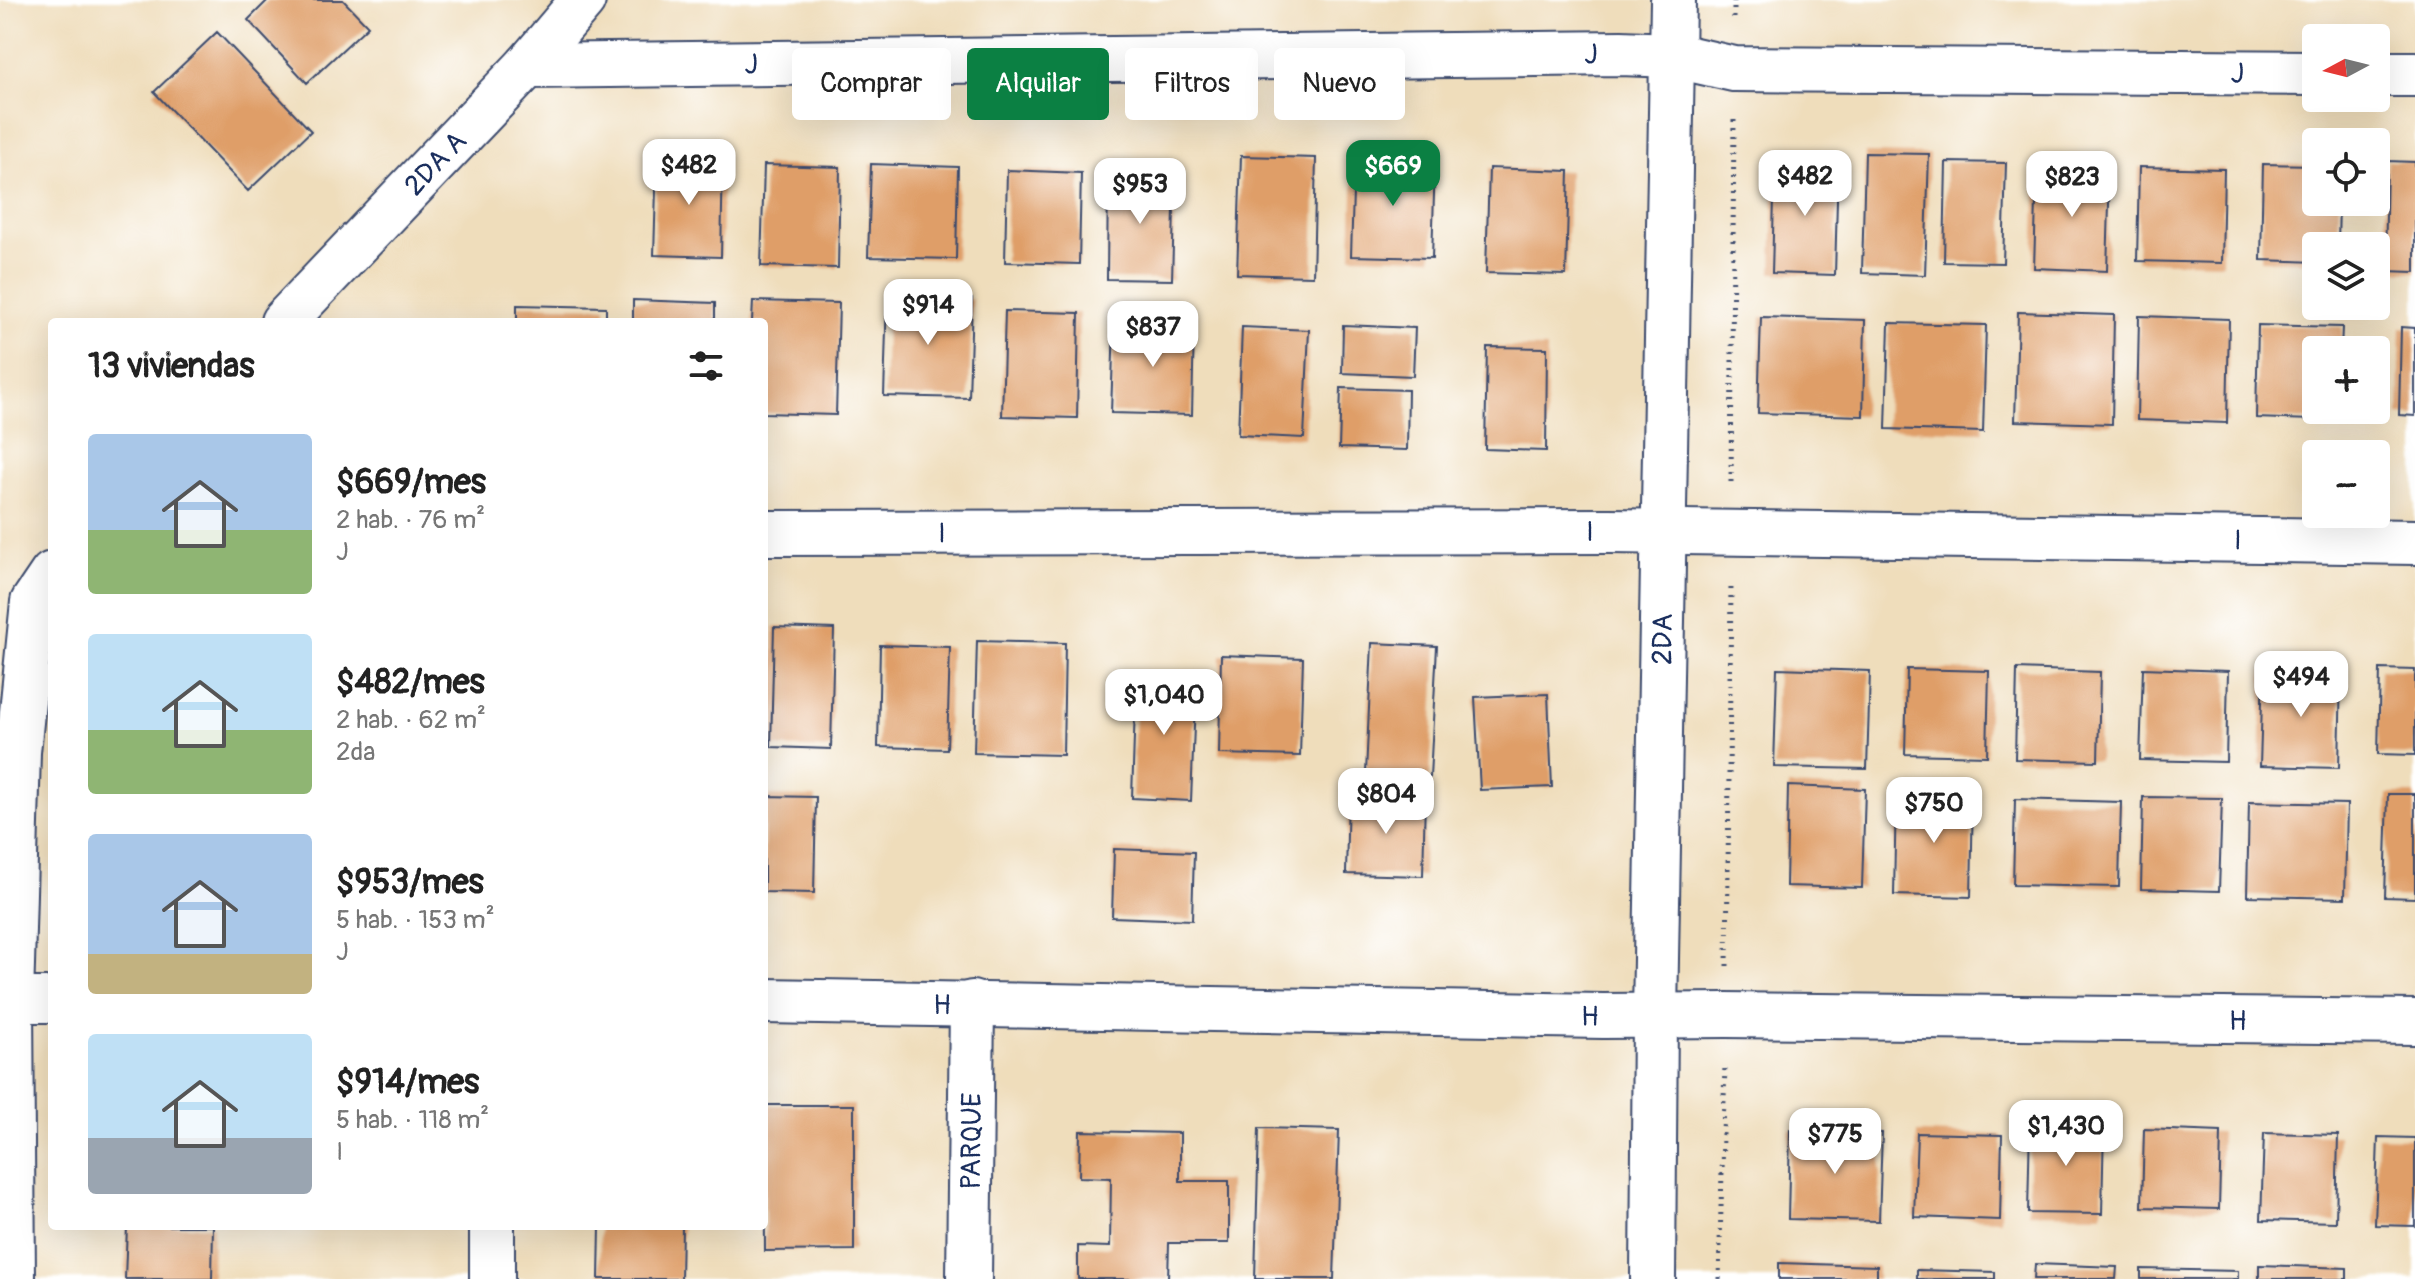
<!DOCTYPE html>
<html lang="es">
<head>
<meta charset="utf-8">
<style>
  body { margin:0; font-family:Pangolin,sans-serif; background:#f2f2f2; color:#222; height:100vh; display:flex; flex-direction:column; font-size:30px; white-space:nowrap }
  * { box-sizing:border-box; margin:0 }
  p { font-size:26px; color:#767676 }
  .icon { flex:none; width:44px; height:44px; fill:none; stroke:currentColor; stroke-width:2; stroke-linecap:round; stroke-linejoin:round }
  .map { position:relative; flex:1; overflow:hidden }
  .details { position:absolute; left:48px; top:318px; width:720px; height:912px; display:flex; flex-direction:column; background:#fff; border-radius:8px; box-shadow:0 8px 32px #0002 }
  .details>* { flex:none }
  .banner { position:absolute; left:792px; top:48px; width:760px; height:72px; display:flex; gap:16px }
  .needle { width:52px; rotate:263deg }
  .fabs { position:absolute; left:2302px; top:24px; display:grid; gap:16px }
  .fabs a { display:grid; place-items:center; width:88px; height:88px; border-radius:8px; background:#fff; box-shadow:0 8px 32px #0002; font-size:40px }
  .price { position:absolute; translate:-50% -68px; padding:0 18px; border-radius:16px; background:#fff; color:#222; font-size:26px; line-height:52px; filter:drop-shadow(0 2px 4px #0008) }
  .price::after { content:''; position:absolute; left:50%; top:48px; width:24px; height:18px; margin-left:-12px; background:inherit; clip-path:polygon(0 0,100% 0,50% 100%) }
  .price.current { background:#0b8043; color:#fff }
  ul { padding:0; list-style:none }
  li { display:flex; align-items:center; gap:24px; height:200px; padding:0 40px }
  li span { display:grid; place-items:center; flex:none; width:224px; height:160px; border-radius:8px; color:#555 }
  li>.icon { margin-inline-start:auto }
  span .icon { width:96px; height:96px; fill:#fffc; stroke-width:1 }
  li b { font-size:34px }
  h2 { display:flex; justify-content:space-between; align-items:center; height:96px; padding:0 40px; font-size:34px }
  .chip { padding:0 28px; border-radius:8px; background:#fff; box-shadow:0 8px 32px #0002; font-size:28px; line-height:72px }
  .chip.current { background:#0b8043; color:#fff }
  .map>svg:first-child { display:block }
  .building { fill:#df9e67 }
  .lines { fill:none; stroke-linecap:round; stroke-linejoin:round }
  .minor-casing { stroke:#3b496c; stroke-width:48 }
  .path { stroke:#3b496c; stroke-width:5; stroke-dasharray:2 6; stroke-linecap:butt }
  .minor { stroke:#fff; stroke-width:44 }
  .labels { text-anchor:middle; stroke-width:6; stroke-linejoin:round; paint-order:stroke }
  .street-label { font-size:28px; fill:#1b2f5e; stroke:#fff }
</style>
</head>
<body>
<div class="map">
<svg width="2415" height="1279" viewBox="0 0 2415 1279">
  <rect width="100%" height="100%" fill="#fff"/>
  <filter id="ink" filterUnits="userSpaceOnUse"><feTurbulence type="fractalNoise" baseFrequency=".0125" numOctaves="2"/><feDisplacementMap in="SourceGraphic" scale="16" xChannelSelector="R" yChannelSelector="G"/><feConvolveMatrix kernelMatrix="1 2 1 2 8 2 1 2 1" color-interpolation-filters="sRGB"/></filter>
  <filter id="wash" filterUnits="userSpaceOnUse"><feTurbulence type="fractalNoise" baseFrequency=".006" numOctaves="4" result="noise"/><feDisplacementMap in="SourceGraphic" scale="32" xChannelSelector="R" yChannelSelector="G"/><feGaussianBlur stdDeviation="1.8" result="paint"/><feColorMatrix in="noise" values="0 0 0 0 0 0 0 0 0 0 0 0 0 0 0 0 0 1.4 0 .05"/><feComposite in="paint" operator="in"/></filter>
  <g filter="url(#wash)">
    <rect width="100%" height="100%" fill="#efddbb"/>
    <g id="blocks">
      <path class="building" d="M268,0H343L368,26L307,83L248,20Z
        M217,32L311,131L248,191L154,92Z
        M1865,153L1929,154L1925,275L1862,273Z
        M657,156L723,158L721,257L654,255Z
        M1241,156L1316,158L1313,276L1237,274Z
        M1354,159L1435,161L1432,258L1351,256Z
        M1775,160L1838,162L1835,275L1772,273Z
        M2387,161L2415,162V272L2385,271Z
        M1946,162L2006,163L2003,263L1944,262Z
        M871,164L958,167L956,259L868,257Z
        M2263,164L2316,165V202H2339L2338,246H2316V262L2261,260Z
        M764,165L840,167L838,268L761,266Z
        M2139,167L2224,169L2222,263L2137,261Z
        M1489,168L1569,171L1566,275L1486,273Z
        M2037,168L2110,170L2107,271L2034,268Z
        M1007,170L1081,173L1079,264L1005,262Z
        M1108,172L1175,174L1172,280L1107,279Z
        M887,296L972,299L969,398L884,396Z
        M633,300L715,303V322H633Z
        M753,301L839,303L836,415L764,413V322H752Z
        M517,305L606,307V322H517Z
        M1005,311L1079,313L1077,418L1002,416Z
        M2018,312L2114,315L2112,424L2015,421Z
        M2139,316L2229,319L2227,423L2137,420Z
        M1761,317L1865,320L1863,416L1758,413Z
        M1114,323L1194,325L1192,415L1111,413Z
        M1889,323L1986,325L1983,432L1886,429Z
        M1343,325L1415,328L1413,376L1342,373Z
        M2258,325L2342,327L2341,350H2316V410H2340V421L2256,418Z
        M1242,327L1309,330L1304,438L1238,435Z
        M2401,327L2415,328V416L2399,415Z
        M1487,347L1547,348L1546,451L1485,449Z
        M1341,388L1408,390L1407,450L1339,448Z
        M774,627L834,629L831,749L771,747Z
        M977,641L1065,643L1063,755L974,753Z
        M1372,643L1437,646L1430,777L1366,773Z
        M880,645L950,647L947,749L878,747Z
        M1221,655L1303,658L1300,756L1219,754Z
        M1777,668L1870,671L1867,769L1774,767Z
        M2143,668L2228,671L2226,762L2140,760Z
        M1907,669L1989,671L1987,756L1905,754Z
        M2017,669L2100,672L2098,761L2015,759Z
        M2263,669L2341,671L2339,768L2260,766Z
        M2380,669L2415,670V755L2378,754Z
        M1136,675L1196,676L1191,801L1132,798Z
        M1548,694L1552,787L1480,790L1475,697Z
        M1788,786L1865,789L1862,888L1786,886Z
        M1896,793L1973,795L1971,897L1894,895Z
        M2388,794H2415V898L2385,897Z
        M1348,795L1425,797L1423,876L1346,874Z
        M764,796L816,797L814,893L764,892Z
        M2143,797L2222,798L2219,891L2141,889Z
        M2015,799L2121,802L2119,887L2013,885Z
        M2249,802L2347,804L2345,898L2247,896Z
        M1114,849L1194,852L1192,920L1112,917Z
        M764,1105H854V1250L765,1251Z
        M2030,1122L2104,1124L2102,1214L2028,1213Z
        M1259,1128L1339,1130L1334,1279H1255Z
        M2144,1129L2221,1132L2219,1209L2142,1207Z
        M1790,1130L1882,1133L1879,1221L1788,1219Z
        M1080,1131L1180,1133V1181H1229V1243H1169L1168,1279H1078V1246L1110,1247L1111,1178L1079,1177Z
        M1917,1133L2002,1135L2000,1220L1914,1217Z
        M2264,1133L2338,1135L2336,1222L2261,1220Z
        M2378,1137L2415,1138V1226L2375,1225Z
        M127,1226H213L212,1279H125Z
        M600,1226H682L681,1279H599Z
        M1779,1263L1877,1266V1279H1779Z
        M2035,1264L2117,1267L2116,1279H2034Z
        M2259,1265L2347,1268V1279H2259Z
        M2141,1269L2238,1271V1279H2141Z
        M1917,1270L1995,1272V1279H1917Z"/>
    </g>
  </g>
  <g filter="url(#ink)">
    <use href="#blocks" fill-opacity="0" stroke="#3b496c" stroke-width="2"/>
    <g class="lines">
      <g class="minor-casing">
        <g id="minor">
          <path id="s1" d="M527,66L1621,53L1672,55L1734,69L2316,73"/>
          <path d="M2376,74H2415"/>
          <path id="s2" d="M283,322L527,66L583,0"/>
          <path id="s3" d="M764,533L1610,531L2415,542"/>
          <path d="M11,1000H52"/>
          <path id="s4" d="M764,1001L1603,1016L1726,1015L2415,1022"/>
          <path d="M13,1279L11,1000L18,752L33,602L52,574"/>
          <path d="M492,1279V1226"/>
          <path id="s5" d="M969,1279L972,1003"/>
          <path id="s6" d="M1653,1279L1655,1015L1673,0"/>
        </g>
      </g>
      <path class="path" d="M1734,18V0
        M1731,482L1734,120
        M1727,966L1731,584
        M1719,1279L1725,1064"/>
      <use href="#minor" class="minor"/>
    </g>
  </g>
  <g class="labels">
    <g class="street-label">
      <text dy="10" stroke="none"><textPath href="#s1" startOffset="1064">J</textPath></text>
      <text dy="10" stroke="none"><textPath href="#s1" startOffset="224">J</textPath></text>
      <text dy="10" stroke="none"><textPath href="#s1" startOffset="1712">J</textPath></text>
      <text dy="10" stroke="none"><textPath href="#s2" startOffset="220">2DA A</textPath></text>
      <text dy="10" stroke="none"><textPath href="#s3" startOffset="826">I</textPath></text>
      <text dy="10" stroke="none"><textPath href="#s3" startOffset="178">I</textPath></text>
      <text dy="10" stroke="none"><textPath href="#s3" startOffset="1474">I</textPath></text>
      <text dy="10" stroke="none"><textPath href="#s6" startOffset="640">2DA</textPath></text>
      <text dy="10" stroke="none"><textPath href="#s4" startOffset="178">H</textPath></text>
      <text dy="10" stroke="none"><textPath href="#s4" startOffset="826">H</textPath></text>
      <text dy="10" stroke="none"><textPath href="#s4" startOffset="1474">H</textPath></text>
      <text dy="10" stroke="none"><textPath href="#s5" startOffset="138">PARQUE</textPath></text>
    </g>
  </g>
</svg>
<div class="fabs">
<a><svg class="needle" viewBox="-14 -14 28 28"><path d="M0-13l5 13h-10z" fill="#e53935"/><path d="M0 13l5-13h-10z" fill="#767676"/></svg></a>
<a><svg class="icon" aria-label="locate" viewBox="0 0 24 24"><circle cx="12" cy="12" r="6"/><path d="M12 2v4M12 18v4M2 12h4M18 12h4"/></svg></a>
<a><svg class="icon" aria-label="layers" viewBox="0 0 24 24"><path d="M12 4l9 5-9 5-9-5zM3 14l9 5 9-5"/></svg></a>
<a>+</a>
<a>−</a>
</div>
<b class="price" style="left:689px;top:207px">$482</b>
<b class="price current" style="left:1393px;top:208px">$669</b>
<b class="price" style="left:1805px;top:218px">$482</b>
<b class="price" style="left:2072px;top:219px">$823</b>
<b class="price" style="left:1140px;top:226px">$953</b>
<b class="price" style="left:928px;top:347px">$914</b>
<b class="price" style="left:1153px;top:369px">$837</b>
<b class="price" style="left:2301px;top:719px">$494</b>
<b class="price" style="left:1164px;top:737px">$1,040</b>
<b class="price" style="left:1386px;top:836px">$804</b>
<b class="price" style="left:1934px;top:845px">$750</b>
<b class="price" style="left:2066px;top:1168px">$1,430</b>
<b class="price" style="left:1835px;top:1176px">$775</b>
<div class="banner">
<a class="chip">Comprar</a>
<a class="chip current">Alquilar</a>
<a class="chip">Filtros</a>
<a class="chip">Nuevo</a>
</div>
<section class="details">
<h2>13 viviendas<svg class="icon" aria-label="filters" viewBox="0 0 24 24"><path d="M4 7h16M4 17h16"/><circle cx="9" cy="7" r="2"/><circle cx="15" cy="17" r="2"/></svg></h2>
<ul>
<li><span style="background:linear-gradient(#a9c7e8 60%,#8fb573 0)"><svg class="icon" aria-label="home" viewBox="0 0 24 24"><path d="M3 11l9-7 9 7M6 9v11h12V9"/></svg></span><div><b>$669/mes</b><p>2 hab. · 76 m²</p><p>J</p></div></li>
<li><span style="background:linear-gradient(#bfe0f5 60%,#8fb573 0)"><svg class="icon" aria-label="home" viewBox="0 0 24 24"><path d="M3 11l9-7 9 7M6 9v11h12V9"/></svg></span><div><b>$482/mes</b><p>2 hab. · 62 m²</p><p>2da</p></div></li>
<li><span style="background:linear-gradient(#a9c7e8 75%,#c2b280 0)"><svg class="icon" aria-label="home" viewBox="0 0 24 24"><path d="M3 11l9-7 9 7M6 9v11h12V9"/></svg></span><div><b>$953/mes</b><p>5 hab. · 153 m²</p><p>J</p></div></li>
<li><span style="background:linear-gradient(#bfe0f5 65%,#9aa5b1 0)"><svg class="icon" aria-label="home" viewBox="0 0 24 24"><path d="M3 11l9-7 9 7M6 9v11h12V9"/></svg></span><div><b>$914/mes</b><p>5 hab. · 118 m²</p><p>I</p></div></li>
</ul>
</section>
</div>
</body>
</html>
